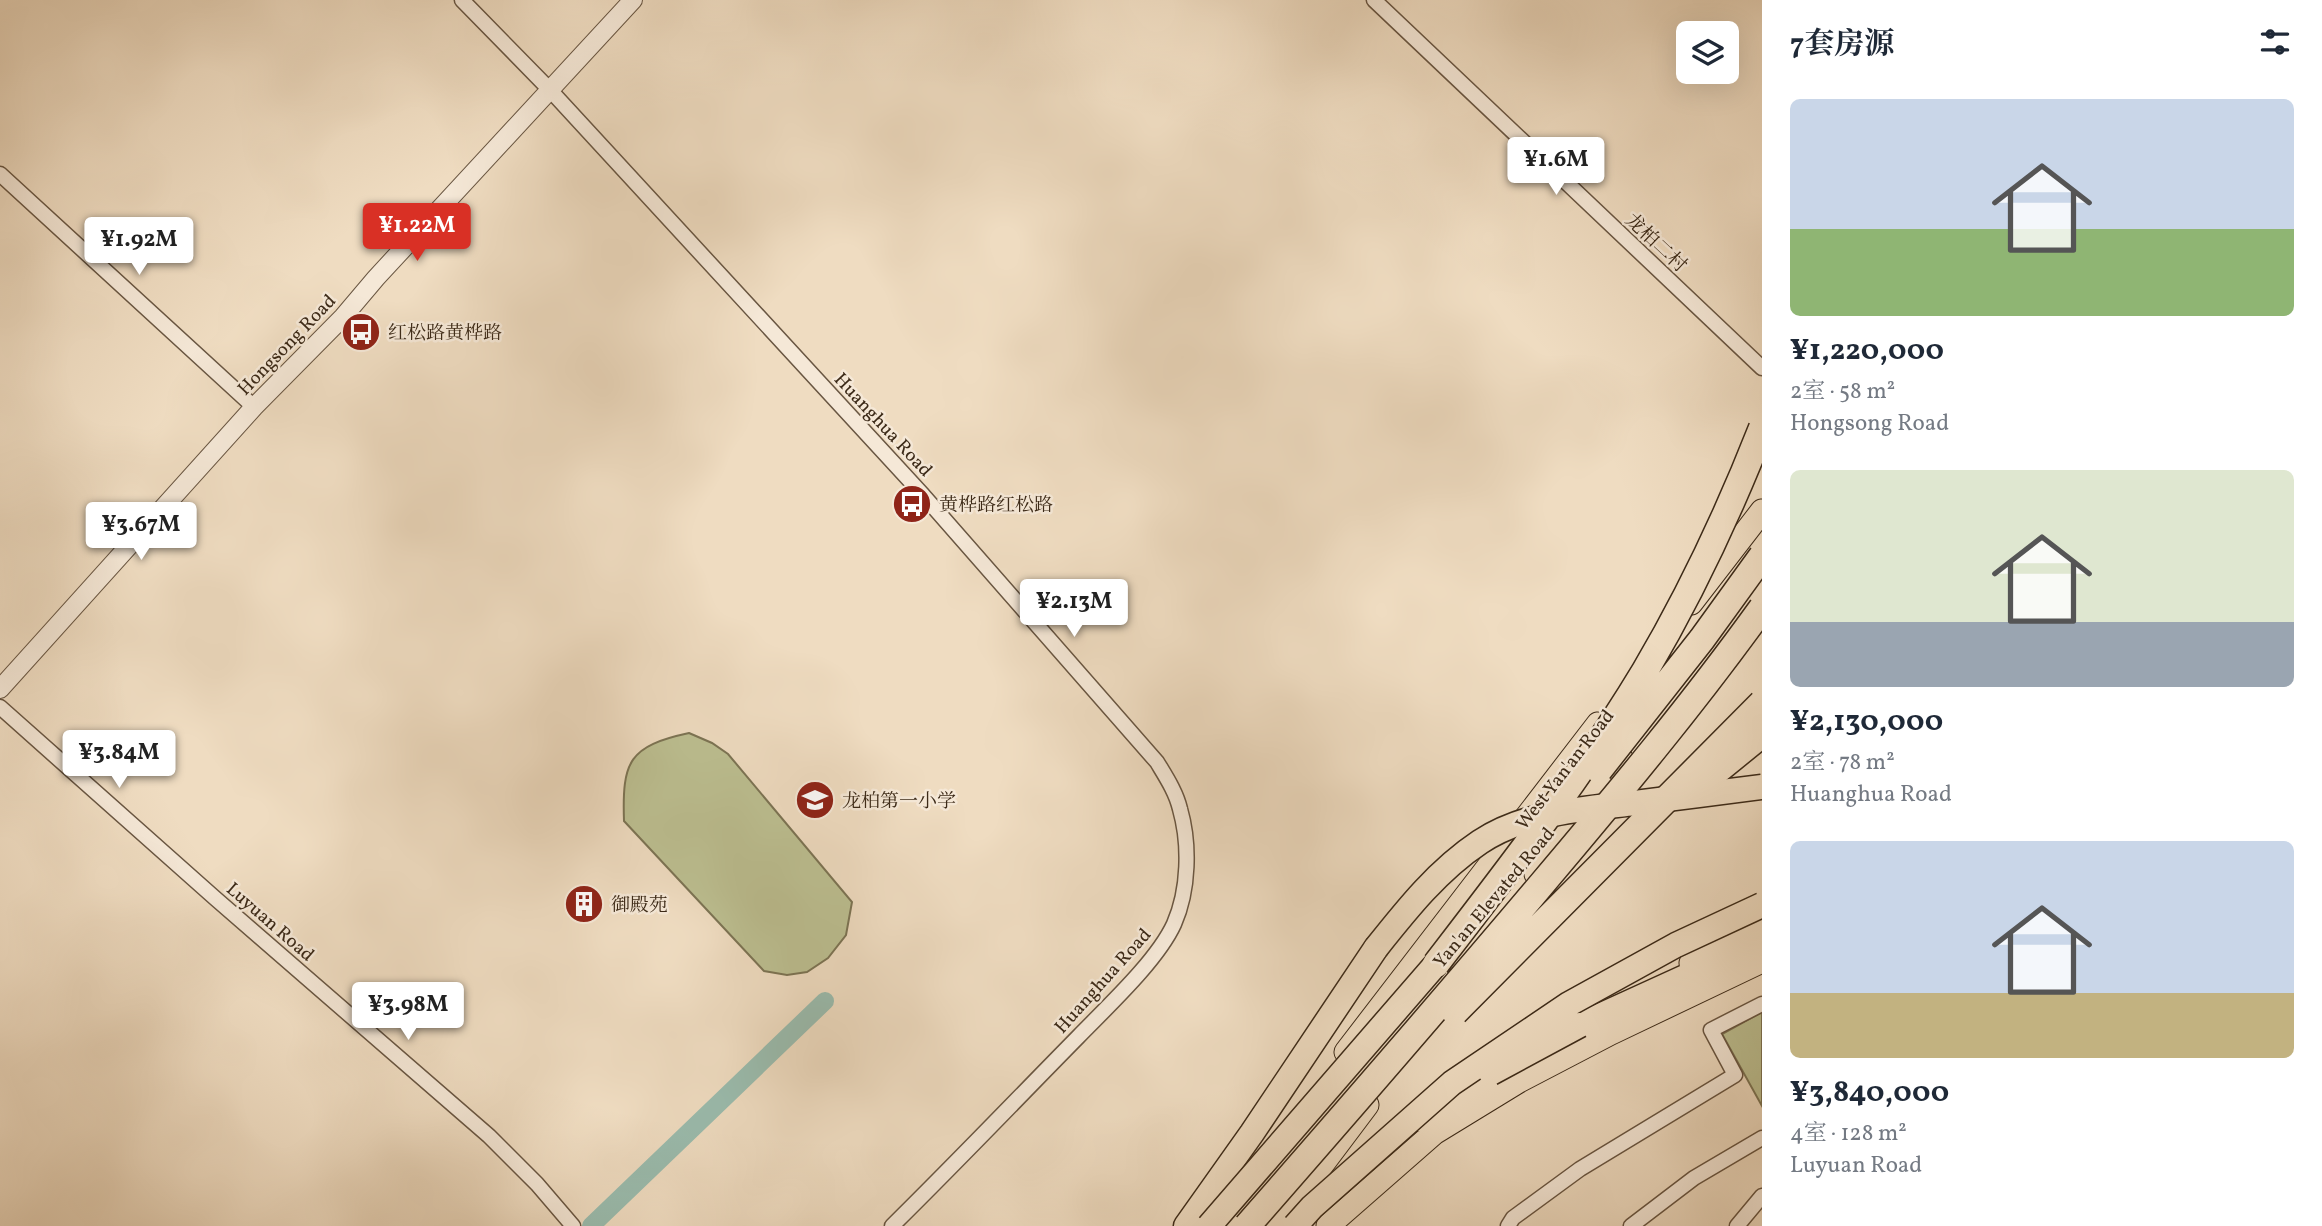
<!DOCTYPE html>
<html lang="zh">
<head>
<meta charset="utf-8">
<style>
  body { margin:0; font-family:Vollkorn,"Noto Serif SC",serif; background:#f6f6f7; color:#1f2937; height:100vh; display:flex; flex-direction:column; font-size:26px; white-space:nowrap }
  * { box-sizing:border-box; margin:0 }
  p { font-size:23px; color:#747a83 }
  .icon { flex:none; width:38px; height:38px; fill:none; stroke:currentColor; stroke-width:2; stroke-linecap:round; stroke-linejoin:round }
  .map { position:relative; flex:1; overflow:hidden }
  .panel { display:flex; flex-direction:column; background:#fff; width:560px }
  .panel>* { flex:none }
  .fabs { position:absolute; left:1676px; top:21px; display:grid; gap:14px }
  .fabs a { display:grid; place-items:center; width:63px; height:63px; border-radius:10px; background:#fff; box-shadow:0 7px 28px #0002; font-size:35px }
  .price { position:absolute; translate:-50% -60px; padding:0 16px; border-radius:7px; background:#fff; color:#222; font-size:23px; line-height:46px; filter:drop-shadow(0 2px 4px #0008) }
  .price::after { content:''; position:absolute; left:50%; top:42px; width:21px; height:16px; margin-left:-10px; background:inherit; clip-path:polygon(0 0,100% 0,50% 100%) }
  .price.current { background:#d93025; color:#fff }
  ul { padding:0; list-style:none }
  li { display:grid; align-content:center; gap:14px; height:371px; padding:0 28px }
  li span { display:grid; place-items:center; height:217px; border-radius:10px; color:#555 }
  li>.icon { margin-inline-start:auto }
  span .icon { width:126px; height:126px; fill:#fffc; stroke-width:1 }
  li b { font-size:30px }
  h2 { display:flex; justify-content:space-between; align-items:center; height:84px; padding:0 28px; font-size:30px }
  main { display:flex; flex:1; min-height:0 }
  .map>svg:first-child { display:block }
  .green { fill:#bcbf91; stroke:#7c7454; stroke-width:2 }
  .lines { fill:none; stroke-linecap:round; stroke-linejoin:round }
  .canal { stroke:#9abcae; stroke-width:18 }
  .minor-casing { stroke:#695642; stroke-width:17 }
  .tertiary-casing { stroke:#695642; stroke-width:20 }
  .primary-casing { stroke:#3c2a18; stroke-width:25 }
  .trunk-casing { stroke:#3c2a18; stroke-width:27 }
  .minor { stroke:#f5e8d7; stroke-width:14 }
  .tertiary { stroke:#f5e8d7; stroke-width:18 }
  .primary { stroke:#efdcc1; stroke-width:23 }
  .trunk { stroke:#efdcc1; stroke-width:24 }
  .trunk-bridge-casing { stroke:#3c2a18; stroke-width:27; stroke-linecap:butt }
  .motorway-bridge-casing { stroke:#3c2a18; stroke-width:29; stroke-linecap:butt }
  .trunk-bridge { stroke:#efdcc1; stroke-width:24 }
  .motorway-bridge { stroke:#efdcc1; stroke-width:26 }
  .labels { text-anchor:middle; stroke-width:5; stroke-linejoin:round; paint-order:stroke }
  .street-label { font-size:19px; fill:#3c2a18; stroke:#f5e8d7 }
  .poi-label { font-size:19px; fill:#3c2a18; stroke:#f5e8d7; text-anchor:start }
</style>
</head>
<body>
<main>
<div class="map">
<svg width="1762" height="1226" viewBox="0 0 1762 1226">
  <rect width="100%" height="100%" fill="#efdcc1"/>
  <filter id="stains"><feTurbulence type="fractalNoise" baseFrequency=".00286" numOctaves="4"/><feColorMatrix values="0 0 0 0 .2 0 0 0 0 .09 0 0 0 0 .02 0 0 0 .5 -.17"/></filter>
  <radialGradient id="worn" r=".72"><stop offset=".6" stop-color="#630" stop-opacity="0"/><stop offset="1" stop-color="#630" stop-opacity=".3"/></radialGradient>
  <path class="green" d="M689,733L712,743L728,754L852,902L846,935L828,958L807,972L787,975L764,971L624,821C622,761 629,746 689,733Z
    M1762,1012V1106L1722,1034Z"/>
  <g class="lines">
    <path class="canal" d="M591,1226L825,1001"/>
    <g class="minor-casing">
      <path id="minor" d="M462,0L551,91L923,495L1157,762C1166,777 1176,792 1180,809C1190,844 1189,890 1174,924C1157,961 1107,1007 1078,1037C1016,1100 955,1164 892,1226
        M1374,0L1762,368
        M0,174L254,407
        M0,707L216,899L489,1136L537,1184L573,1226
        M1508,1226L1513,1218L1580,1169L1735,1075L1711,1030L1762,1004
        M1631,1226L1694,1178L1762,1138
        M1737,1226L1762,1196"/>
    </g>
    <g class="tertiary-casing">
      <path id="tertiary" d="M0,689L254,407L343,317L376,278L633,0"/>
    </g>
    <g class="primary-casing">
      <path id="primary" d="M1691,603L1762,511
        M1536,874L1621,758
        M1691,963L1762,928
        M1346,1052L1598,724
        M1422,1120L1507,1063
        M1276,1226L1367,1105
        M1328,1226L1434,1133L1519,1081L1611,1033L1762,961"/>
    </g>
    <g class="trunk-casing">
      <path id="trunk" d="M1580,1025L1762,942
        M1186,1226L1252,1133L1376,948"/>
    </g>
    <use href="#minor" class="minor"/>
    <use href="#tertiary" class="tertiary"/>
    <use href="#primary" class="primary"/>
    <use href="#trunk" class="trunk"/>
    <g class="trunk-bridge-casing">
      <path id="trunk-bridge" d="M1376,948C1407,909 1438,870 1480,842C1525,812 1583,809 1635,803C1677,798 1720,792 1762,787
        M1491,1073L1580,1025
        M1209,1226L1436,964
        M1295,1226L1312,1207L1452,1083L1569,1004L1676,945L1762,905"/>
    </g>
    <g class="motorway-bridge-casing">
      <path id="motorway-bridge" d="M1599,770L1702,639L1762,556
        M1708,778L1762,734
        M1436,964C1509,869 1583,774 1645,671C1691,593 1729,512 1762,428
        M1455,1012L1762,703
        M1247,1226C1346,1113 1444,1000 1541,885C1617,795 1693,704 1762,608"/>
    </g>
    <use href="#trunk-bridge" class="trunk-bridge"/>
    <use href="#motorway-bridge" class="motorway-bridge"/>
  </g>
  <defs>
    <g id="bus-disc" transform="scale(2.0125)"><circle r="9.5" fill="#8f2418" stroke="#f5e8d7"/><path d="M-5-6H5V4H4V6H2V4H-2V6H-4V4H-5ZM-3.5-4V0h7V-4ZM-3.5 1.2v1.5H-2V1.2ZM2 1.2v1.5H3.5V1.2Z" fill="#fff"/></g>
    <g id="school-disc" transform="scale(2.0125)"><circle r="9.5" fill="#8f2418" stroke="#f5e8d7"/><path d="M0-5L7-2L0 1L-7-2ZM-4 1L0 2.5L4 1V4Q0 6-4 4Z" fill="#fff"/></g>
    <g id="building-disc" transform="scale(2.0125)"><circle r="9.5" fill="#8f2418" stroke="#f5e8d7"/><path d="M-4-6H4V6H1V3H-1V6H-4ZM-2.5-4.3h1.7v1.8h-1.7ZM.8-4.3h1.7v1.8H.8ZM-2.5-1h1.7V.8h-1.7ZM.8-1h1.7V.8H.8Z" fill="#fff"/></g>
  </defs>
  <g fill-rule="evenodd">
    <use href="#bus-disc" x="361" y="332"/>
    <use href="#bus-disc" x="912" y="504"/>
    <use href="#school-disc" x="815" y="800"/>
    <use href="#building-disc" x="584" y="904"/>
  </g>
  <g class="labels">
    <g class="street-label">
      <text transform="translate(1657 242) rotate(43)" y="7">龙柏二村</text>
      <text transform="translate(286 344) rotate(-46)" y="7">Hongsong Road</text>
      <text transform="translate(884 424) rotate(47)" y="7">Huanghua Road</text>
      <text transform="translate(1564 769) rotate(-52)" y="7">West Yan'an Road</text>
      <text transform="translate(1493 897) rotate(-50)" y="7">Yan'an Elevated Road</text>
      <text transform="translate(271 921) rotate(41)" y="7">Luyuan Road</text>
      <text transform="translate(1102 980) rotate(-48)" y="7">Huanghua Road</text>
    </g>
    <g class="poi-label">
      <text x="388" y="339">红松路黄桦路</text>
      <text x="939" y="511">黄桦路红松路</text>
      <text x="842" y="807">龙柏第一小学</text>
      <text x="611" y="911">御殿苑</text>
    </g>
  </g>
  <rect width="100%" height="100%" filter="url(#stains)"/>
  <rect width="100%" height="100%" fill="url(#worn)"/>
</svg>
<div class="fabs">
<a><svg class="icon" aria-label="layers" viewBox="0 0 24 24"><path d="M12 4l9 5-9 5-9-5zM3 14l9 5 9-5"/></svg></a>
</div>
<b class="price" style="left:1556px;top:197px">¥1.6M</b>
<b class="price current" style="left:417px;top:263px">¥1.22M</b>
<b class="price" style="left:139px;top:277px">¥1.92M</b>
<b class="price" style="left:141px;top:562px">¥3.67M</b>
<b class="price" style="left:1074px;top:639px">¥2.13M</b>
<b class="price" style="left:119px;top:790px">¥3.84M</b>
<b class="price" style="left:408px;top:1042px">¥3.98M</b>
</div>
<section class="panel">
<h2>7套房源<svg class="icon" aria-label="filters" viewBox="0 0 24 24"><path d="M4 7h16M4 17h16"/><circle cx="9" cy="7" r="2"/><circle cx="15" cy="17" r="2"/></svg></h2>
<ul>
<li><span style="background:linear-gradient(#c9d6e8 60%,#8fb573 0)"><svg class="icon" aria-label="home" viewBox="0 0 24 24"><path d="M3 11l9-7 9 7M6 9v11h12V9"/></svg></span><div><b>¥1,220,000</b><p>2室 · 58 m²</p><p>Hongsong Road</p></div></li>
<li><span style="background:linear-gradient(#dfe7d0 70%,#9aa5b1 0)"><svg class="icon" aria-label="home" viewBox="0 0 24 24"><path d="M3 11l9-7 9 7M6 9v11h12V9"/></svg></span><div><b>¥2,130,000</b><p>2室 · 78 m²</p><p>Huanghua Road</p></div></li>
<li><span style="background:linear-gradient(#c9d6e8 70%,#c2b280 0)"><svg class="icon" aria-label="home" viewBox="0 0 24 24"><path d="M3 11l9-7 9 7M6 9v11h12V9"/></svg></span><div><b>¥3,840,000</b><p>4室 · 128 m²</p><p>Luyuan Road</p></div></li>
</ul>
</section>
</main>
</body>
</html>
